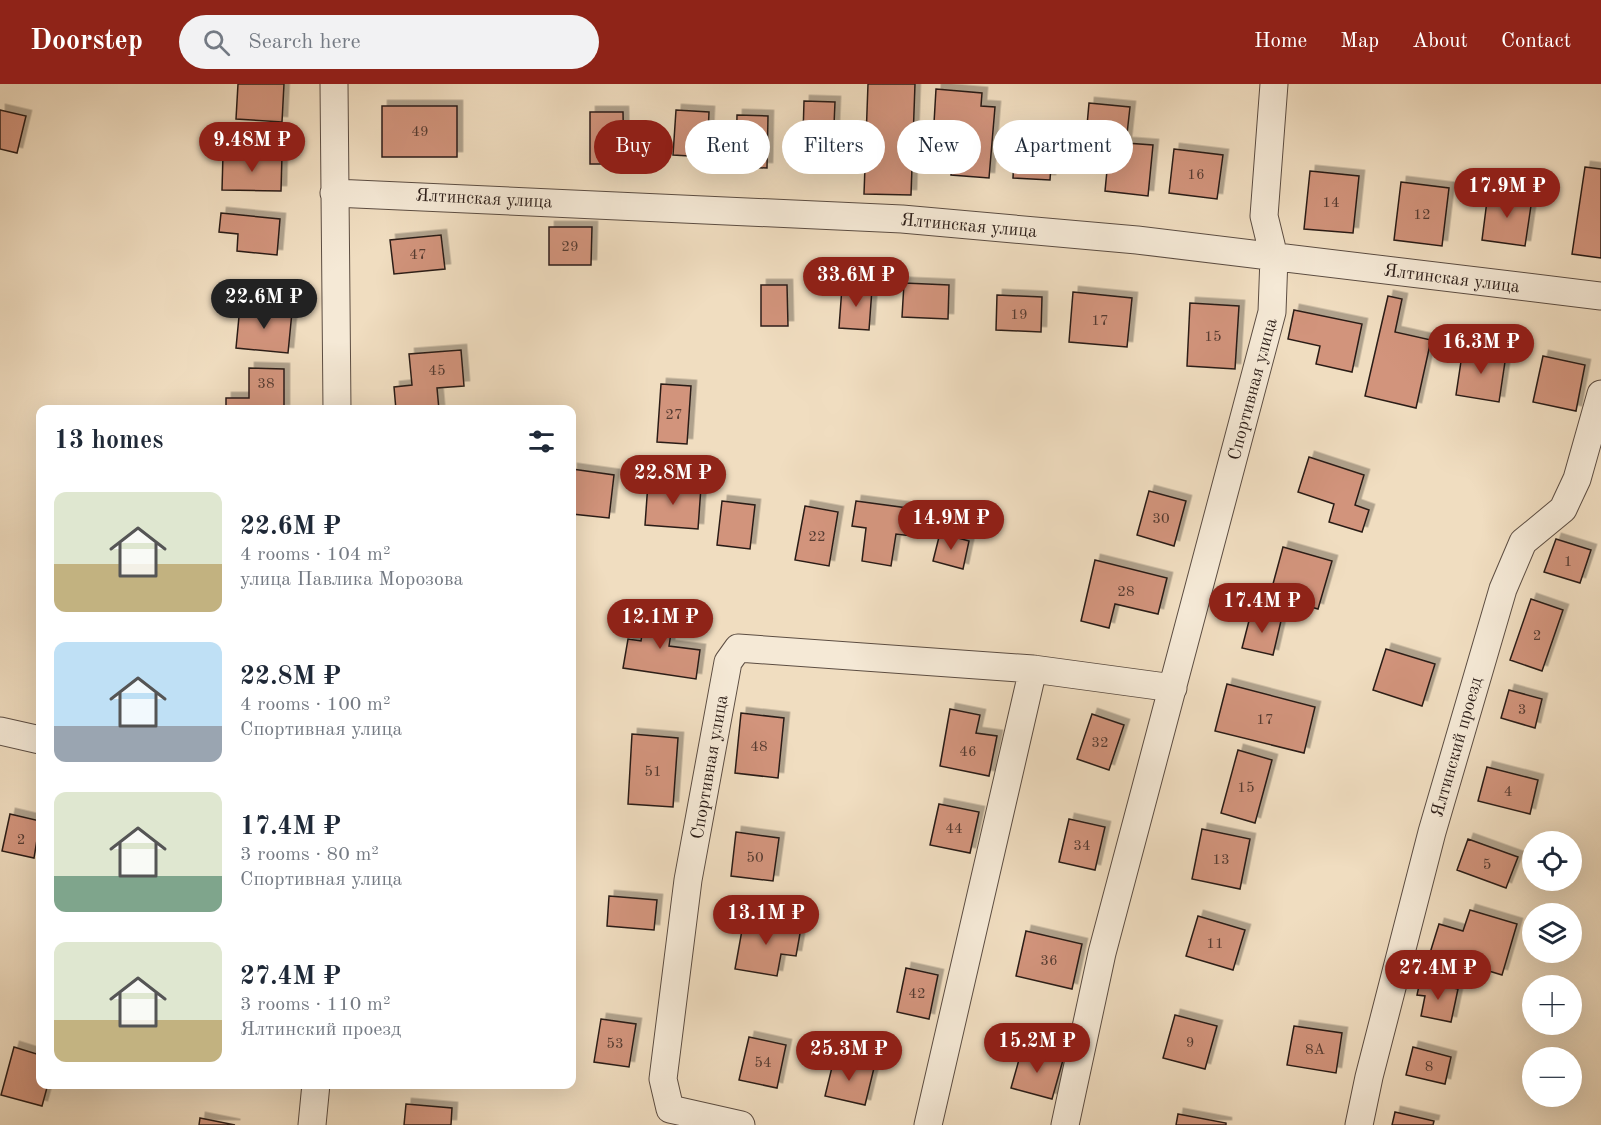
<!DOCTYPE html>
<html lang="en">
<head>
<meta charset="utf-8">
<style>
  body { margin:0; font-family:"Old Standard TT",serif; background:#f2f2f3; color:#1f2937; height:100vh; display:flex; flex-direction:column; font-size:22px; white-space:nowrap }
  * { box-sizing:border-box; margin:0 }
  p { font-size:20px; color:#747a83 }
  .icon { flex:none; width:33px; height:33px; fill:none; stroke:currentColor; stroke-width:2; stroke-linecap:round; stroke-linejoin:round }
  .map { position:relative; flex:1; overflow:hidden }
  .sheet { position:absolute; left:36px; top:321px; width:540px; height:684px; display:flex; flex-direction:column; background:#fff; border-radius:12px; box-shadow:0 6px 24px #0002 }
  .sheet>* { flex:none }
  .hud { position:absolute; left:594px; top:36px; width:570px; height:54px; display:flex; gap:12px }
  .buttons { position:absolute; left:1522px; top:747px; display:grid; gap:12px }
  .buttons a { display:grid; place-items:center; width:60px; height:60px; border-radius:50%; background:#fff; box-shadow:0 6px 24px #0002; font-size:30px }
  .price { position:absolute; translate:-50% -51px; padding:0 14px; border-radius:21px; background:#8f2418; color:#fff; font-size:20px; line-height:39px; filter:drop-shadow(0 2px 3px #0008) }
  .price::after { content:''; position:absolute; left:50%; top:36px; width:18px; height:14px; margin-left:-9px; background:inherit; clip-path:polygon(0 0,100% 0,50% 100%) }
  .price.selected { background:#222; color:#fff }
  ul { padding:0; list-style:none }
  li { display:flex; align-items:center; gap:18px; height:150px; padding:0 18px }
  li span { display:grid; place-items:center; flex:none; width:168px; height:120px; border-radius:12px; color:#555 }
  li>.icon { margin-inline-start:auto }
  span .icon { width:72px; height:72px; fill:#fffc; stroke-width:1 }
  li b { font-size:26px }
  h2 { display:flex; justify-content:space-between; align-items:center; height:72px; padding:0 18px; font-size:26px }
  .chip { padding:0 21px; border-radius:27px; background:#fff; box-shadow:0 6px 24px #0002; font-size:21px; line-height:54px }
  .chip.selected { background:#8f2418; color:#fff }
  header { display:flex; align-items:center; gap:36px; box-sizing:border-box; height:84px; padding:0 30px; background:#8f2418; color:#fff }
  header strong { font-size:28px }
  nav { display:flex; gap:33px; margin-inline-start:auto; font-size:21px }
  .search { width:420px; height:54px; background:#f2f2f3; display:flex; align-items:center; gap:15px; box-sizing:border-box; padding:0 21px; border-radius:33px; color:#747a83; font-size:22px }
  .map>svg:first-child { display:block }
  .building { fill:#d2947c; stroke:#2b1d18; stroke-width:1.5; filter:url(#shadow) }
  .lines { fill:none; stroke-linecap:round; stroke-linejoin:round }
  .minor-casing { stroke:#5c4d42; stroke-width:29 }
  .minor { stroke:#f5e9d6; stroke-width:27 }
  .labels { text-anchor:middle; stroke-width:4.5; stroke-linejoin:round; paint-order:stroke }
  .number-label { font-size:15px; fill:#553b31 }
  .street-label { font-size:18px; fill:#2b1d18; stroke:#f5e9d6 }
</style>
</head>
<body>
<header>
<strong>Doorstep</strong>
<div class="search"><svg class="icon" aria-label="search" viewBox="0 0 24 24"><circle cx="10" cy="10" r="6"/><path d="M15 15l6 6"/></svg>Search here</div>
<nav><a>Home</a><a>Map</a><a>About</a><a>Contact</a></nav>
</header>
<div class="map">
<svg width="1601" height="1041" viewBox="0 0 1601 1041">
  <defs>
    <filter id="shadow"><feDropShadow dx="5.5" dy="-5.5" stdDeviation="0" flood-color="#0004"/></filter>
  </defs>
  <rect width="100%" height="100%" fill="#f0ddc0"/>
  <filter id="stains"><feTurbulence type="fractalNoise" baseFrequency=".00333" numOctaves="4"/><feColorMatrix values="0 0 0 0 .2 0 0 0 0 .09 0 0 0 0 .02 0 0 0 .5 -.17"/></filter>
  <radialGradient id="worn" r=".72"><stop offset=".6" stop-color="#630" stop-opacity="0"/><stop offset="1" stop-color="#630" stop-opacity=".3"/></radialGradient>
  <path class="building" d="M238,0H284L282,38L236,35Z
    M868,0H915L911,111L864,110Z
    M936,5L982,9L981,22L995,23L989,94L951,91L955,40L934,39Z
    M804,17L835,18L832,87L802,85Z
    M1089,19L1130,23L1126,59L1153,61L1148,112L1105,107L1109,66L1085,64Z
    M382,22H457V73H382Z
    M0,26L26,32L17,69L0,65Z
    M676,26L709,28L707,73L673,71Z
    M590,28H623L624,80H590Z
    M737,31L768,32L767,84L736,83Z
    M1015,53L1053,55L1050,96L1013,94Z
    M1174,65L1223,71L1217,115L1169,109Z
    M223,70L282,71L281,107L222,106Z
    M1585,83L1601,85V174L1572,170Z
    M1310,87L1359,92L1353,149L1304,145Z
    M1401,98L1449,104L1442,162L1394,156Z
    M1488,109L1532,115L1525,162L1482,156Z
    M221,129L280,135L277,171L237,167L238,150L219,148Z
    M549,143H592L591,181H549Z
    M441,151L445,185L394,190L390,156Z
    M904,199L949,201L948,235L902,233Z
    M761,201H787L788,242H761Z
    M842,203L872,205L869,246L839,244Z
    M1073,208L1132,214L1127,263L1069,258Z
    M997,211L1042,213L1041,248L996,246Z
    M1388,212L1402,215L1395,248L1431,256L1416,324L1365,312Z
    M1190,219L1239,222L1235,285L1187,282Z
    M240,222L292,228L288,269L236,264Z
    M1294,226L1362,240L1352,288L1316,280L1320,262L1288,255Z
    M1463,264L1506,271L1499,318L1456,311Z
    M461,266L464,302L437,304L439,326H396L394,303L412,301L409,270Z
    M1543,272L1585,281L1576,327L1533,318Z
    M249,284L284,285V326H226V314H249Z
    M661,300L691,302L687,360L657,358Z
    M1309,373L1364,391L1355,421L1369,426L1362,448L1329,438L1334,420L1298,408Z
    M572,385L614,391L609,434L572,430Z
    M648,399L701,403L698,445L645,441Z
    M1149,407L1186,417L1174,462L1137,451Z
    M722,417L755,421L750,465L717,461Z
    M856,417L915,425L912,452L896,450L891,482L862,477L866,444L852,442Z
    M805,422L838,428L829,482L795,476Z
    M940,449L969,457L963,485L933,477Z
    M1556,455L1591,466L1580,499L1544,488Z
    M1283,463L1332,477L1318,525L1270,511Z
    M1095,476L1167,494L1158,530L1115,520L1109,544L1081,537Z
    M1531,515L1563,526L1542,587L1510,576Z
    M646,526L674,530L669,562L700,566L696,595L623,584L628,555L641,557Z
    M1251,529L1281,537L1273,571L1242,564Z
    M1386,565L1435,580L1422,622L1373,606Z
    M1227,600L1315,623L1304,669L1215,647Z
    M1509,606L1542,615L1535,644L1501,634Z
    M950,625L980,631L976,649L997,652L989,692L940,682Z
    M741,629L784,634L778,694L735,689Z
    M1092,630L1124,641L1109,686L1077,675Z
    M632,650L678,654L673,723L628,720Z
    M1238,666L1272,676L1255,739L1221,729Z
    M1487,683L1538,696L1530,730L1478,717Z
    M939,720L979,728L970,769L930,761Z
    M10,730L40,737L34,774L2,767Z
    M1069,735L1105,743L1095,786L1059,778Z
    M1202,745L1250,755L1240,805L1192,795Z
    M736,748L779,754L773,797L731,792Z
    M1468,755L1518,773L1506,804L1457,786Z
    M609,812L657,816L654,846L607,842Z
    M1470,826L1517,840L1502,891L1430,869L1439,840L1463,847Z
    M1198,832L1245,846L1233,886L1186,872Z
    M744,835L801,844L796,872L781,870L777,892L735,885Z
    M1026,847L1082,860L1072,905L1016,892Z
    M906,884L938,891L929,935L897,928Z
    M1420,897L1458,905L1451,938L1421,932L1425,912L1417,911Z
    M1175,931L1217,942L1205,985L1163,974Z
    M601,935L636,940L629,983L594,978Z
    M1294,942L1342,949L1336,989L1287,981Z
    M749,953L786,961L777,1004L739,996Z
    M14,963L40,971V1000H48L42,1022L1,1011Z
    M1413,963L1451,973L1445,1000L1406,991Z
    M1022,965L1063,976L1052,1015L1011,1004Z
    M834,975L874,984L865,1021L825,1012Z
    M406,1020L452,1024L451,1041H404Z
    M1395,1028L1434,1037L1433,1041H1392Z
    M1178,1030L1226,1039V1041H1176Z
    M200,1034L235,1041H199Z"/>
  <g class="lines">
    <g class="minor-casing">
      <path id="minor" d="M334,0L337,326
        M334,109L902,135L1137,156L1601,212
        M0,647L40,656
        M312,1041L316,1000
        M741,1041L670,1025L663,995L688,796L728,578L738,564L1033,585L1173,604
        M928,1041L1033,585
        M1065,1041L1102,869L1272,228L1274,173L1264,132L1274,0
        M1359,1041L1369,993L1432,748L1503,505L1523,458L1563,425L1577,395L1601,310"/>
    </g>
    <use href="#minor" class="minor"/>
  </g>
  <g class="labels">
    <g class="number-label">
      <text x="420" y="52">49</text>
      <text x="1196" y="95">16</text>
      <text x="1331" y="123">14</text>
      <text x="1422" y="135">12</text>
      <text x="570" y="167">29</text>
      <text x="418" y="175">47</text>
      <text x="1019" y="235">19</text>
      <text x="1100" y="241">17</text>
      <text x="1213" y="257">15</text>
      <text x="437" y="291">45</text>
      <text x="266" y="304">38</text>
      <text x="674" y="335">27</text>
      <text x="1161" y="439">30</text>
      <text x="817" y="457">22</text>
      <text x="1568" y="482">1</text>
      <text x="1126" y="512">28</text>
      <text x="1537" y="556">2</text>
      <text x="1522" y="630">3</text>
      <text x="1265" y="640">17</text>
      <text x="1100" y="663">32</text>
      <text x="759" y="667">48</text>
      <text x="968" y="672">46</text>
      <text x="653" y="692">51</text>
      <text x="1246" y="708">15</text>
      <text x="1508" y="712">4</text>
      <text x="954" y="749">44</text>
      <text x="21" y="760">2</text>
      <text x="1082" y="766">34</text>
      <text x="755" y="778">50</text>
      <text x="1221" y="780">13</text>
      <text x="1487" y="785">5</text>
      <text x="1215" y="864">11</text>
      <text x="1049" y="881">36</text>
      <text x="917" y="914">42</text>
      <text x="1190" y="963">9</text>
      <text x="615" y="964">53</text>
      <text x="1315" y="970">8А</text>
      <text x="763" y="983">54</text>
      <text x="1429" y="987">8</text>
    </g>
    <g class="street-label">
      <text transform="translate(484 114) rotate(3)" y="6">Ялтинская улица</text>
      <text transform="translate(969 141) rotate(5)" y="6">Ялтинская улица</text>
      <text transform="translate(1452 194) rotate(7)" y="6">Ялтинская улица</text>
      <text transform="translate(1252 305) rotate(-75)" y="6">Спортивная улица</text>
      <text transform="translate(1456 663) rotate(-74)" y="6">Ялтинский проезд</text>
      <text transform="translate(709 683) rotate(-80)" y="6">Спортивная улица</text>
    </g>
  </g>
  <rect width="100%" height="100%" filter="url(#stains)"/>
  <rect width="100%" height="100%" fill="url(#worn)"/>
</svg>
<div class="buttons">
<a><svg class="icon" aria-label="locate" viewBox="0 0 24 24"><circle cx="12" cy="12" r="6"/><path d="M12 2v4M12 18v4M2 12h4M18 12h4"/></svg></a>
<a><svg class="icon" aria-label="layers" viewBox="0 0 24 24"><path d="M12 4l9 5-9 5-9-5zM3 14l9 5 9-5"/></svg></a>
<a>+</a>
<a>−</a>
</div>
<b class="price" style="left:252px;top:89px">9.48M ₽</b>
<b class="price" style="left:1507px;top:135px">17.9M ₽</b>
<b class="price" style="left:856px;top:224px">33.6M ₽</b>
<b class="price selected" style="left:264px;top:246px">22.6M ₽</b>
<b class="price" style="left:1481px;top:291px">16.3M ₽</b>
<b class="price" style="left:673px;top:422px">22.8M ₽</b>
<b class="price" style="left:951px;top:467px">14.9M ₽</b>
<b class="price" style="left:1262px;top:550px">17.4M ₽</b>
<b class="price" style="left:660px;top:566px">12.1M ₽</b>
<b class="price" style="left:766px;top:862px">13.1M ₽</b>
<b class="price" style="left:1438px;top:917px">27.4M ₽</b>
<b class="price" style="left:1037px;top:990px">15.2M ₽</b>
<b class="price" style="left:849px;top:998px">25.3M ₽</b>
<div class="hud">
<a class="chip selected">Buy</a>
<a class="chip">Rent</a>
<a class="chip">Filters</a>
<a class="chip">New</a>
<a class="chip">Apartment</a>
</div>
<section class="sheet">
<h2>13 homes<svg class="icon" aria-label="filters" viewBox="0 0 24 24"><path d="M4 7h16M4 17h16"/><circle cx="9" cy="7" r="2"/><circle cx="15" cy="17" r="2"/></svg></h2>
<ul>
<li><span style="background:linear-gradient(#dfe7d0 60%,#c2b280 0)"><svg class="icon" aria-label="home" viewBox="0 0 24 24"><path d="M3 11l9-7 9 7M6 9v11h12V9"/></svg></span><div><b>22.6M ₽</b><p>4 rooms · 104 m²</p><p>улица Павлика Морозова</p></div></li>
<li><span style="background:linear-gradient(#bfe0f5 70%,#9aa5b1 0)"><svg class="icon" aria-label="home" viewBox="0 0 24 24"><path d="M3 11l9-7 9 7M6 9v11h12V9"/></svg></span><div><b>22.8M ₽</b><p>4 rooms · 100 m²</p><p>Спортивная улица</p></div></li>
<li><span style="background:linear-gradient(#dfe7d0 70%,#7fa58c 0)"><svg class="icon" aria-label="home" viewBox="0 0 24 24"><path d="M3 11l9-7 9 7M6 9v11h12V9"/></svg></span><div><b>17.4M ₽</b><p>3 rooms · 80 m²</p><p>Спортивная улица</p></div></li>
<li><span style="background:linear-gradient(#dfe7d0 65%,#c2b280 0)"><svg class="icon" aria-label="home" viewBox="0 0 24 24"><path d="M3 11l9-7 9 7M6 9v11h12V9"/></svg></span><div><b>27.4M ₽</b><p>3 rooms · 110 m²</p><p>Ялтинский проезд</p></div></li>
</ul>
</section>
</div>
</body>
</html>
